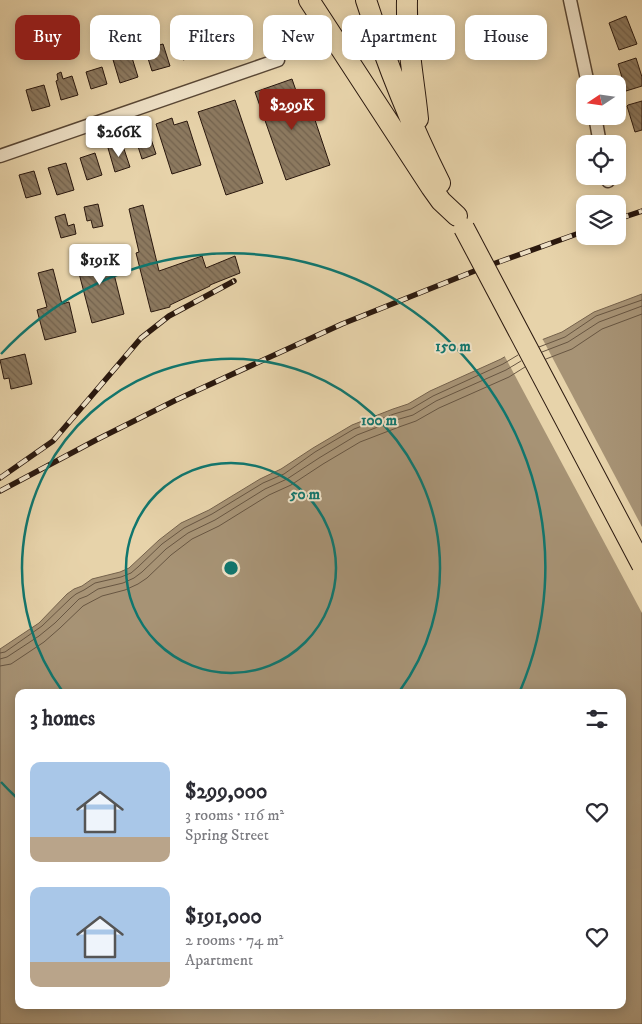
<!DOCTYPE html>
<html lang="en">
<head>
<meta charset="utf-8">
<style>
  body { margin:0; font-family:"IM FELL DW Pica",serif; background:#f2f2f3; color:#2b2b33; height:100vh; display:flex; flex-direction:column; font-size:19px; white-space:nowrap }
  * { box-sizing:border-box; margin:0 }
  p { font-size:16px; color:#7c7c81 }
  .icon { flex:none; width:28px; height:28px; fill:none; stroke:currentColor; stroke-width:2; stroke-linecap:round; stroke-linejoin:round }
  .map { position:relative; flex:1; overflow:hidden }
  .side { position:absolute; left:15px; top:689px; width:611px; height:320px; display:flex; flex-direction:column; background:#fff; border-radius:10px; box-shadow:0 2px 12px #0003 }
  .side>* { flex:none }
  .guide { position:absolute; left:15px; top:15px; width:612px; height:45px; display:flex; gap:10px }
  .needle { width:32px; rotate:257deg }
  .fabs { position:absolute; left:576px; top:75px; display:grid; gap:10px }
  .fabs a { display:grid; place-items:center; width:50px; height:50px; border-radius:10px; background:#fff; box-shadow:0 2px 12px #0003; font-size:25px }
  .price { position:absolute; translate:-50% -42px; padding:0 11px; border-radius:5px; background:#fff; color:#222; font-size:16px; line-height:32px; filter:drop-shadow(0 1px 2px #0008) }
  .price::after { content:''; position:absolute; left:50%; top:30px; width:15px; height:11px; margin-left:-8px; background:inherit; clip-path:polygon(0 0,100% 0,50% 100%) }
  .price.on { background:#8f2418; color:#fff }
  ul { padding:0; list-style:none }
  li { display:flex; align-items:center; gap:15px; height:125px; padding:0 15px }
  li span { display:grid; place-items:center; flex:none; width:140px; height:100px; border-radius:10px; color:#555 }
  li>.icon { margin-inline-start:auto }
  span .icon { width:60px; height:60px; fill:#fffc; stroke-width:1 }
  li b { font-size:21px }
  h2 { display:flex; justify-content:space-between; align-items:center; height:60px; padding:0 15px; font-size:21px }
  .tag { padding:0 18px; border-radius:10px; background:#fff; box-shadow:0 2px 12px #0003; font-size:18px; line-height:45px }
  .tag.on { background:#8f2418; color:#fff }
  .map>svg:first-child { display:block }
  .water { fill:#a79375; stroke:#75624c; fill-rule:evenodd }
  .pier { fill:#e7d3aa }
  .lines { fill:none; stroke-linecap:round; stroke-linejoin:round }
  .shore { stroke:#685642; stroke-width:1 }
  .building { fill:url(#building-back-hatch); stroke:#2a180e }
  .street-casing { stroke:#594735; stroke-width:15 }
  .primary-casing { stroke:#2a180e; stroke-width:22 }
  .street { stroke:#efe2c8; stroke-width:12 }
  .primary { stroke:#e7d3aa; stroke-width:20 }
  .rail-casing { stroke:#2a180e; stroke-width:5.5 }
  .rail { stroke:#efe2c8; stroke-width:4; stroke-dasharray:11; stroke-linecap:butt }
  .primary-bridge-casing { stroke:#2a180e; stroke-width:22; stroke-linecap:butt }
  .primary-bridge { stroke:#e7d3aa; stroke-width:20 }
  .ring { fill:none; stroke:#0f766e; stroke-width:2.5 }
  .centre { fill:#0f766e; stroke:#efe2c8; stroke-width:2.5 }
  .ring-label { font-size:15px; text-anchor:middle; font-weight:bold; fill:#0f766e; stroke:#efe2c8; stroke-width:4; stroke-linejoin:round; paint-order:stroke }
</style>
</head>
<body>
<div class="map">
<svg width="642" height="1024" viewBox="0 0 642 1024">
  <defs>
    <pattern id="building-back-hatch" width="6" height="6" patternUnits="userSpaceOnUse" patternTransform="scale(1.25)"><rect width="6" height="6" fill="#8c795f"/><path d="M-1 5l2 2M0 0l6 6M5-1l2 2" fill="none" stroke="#73624d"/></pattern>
  </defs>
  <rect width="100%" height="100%" fill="#e7d3aa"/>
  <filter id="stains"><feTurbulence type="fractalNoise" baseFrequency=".004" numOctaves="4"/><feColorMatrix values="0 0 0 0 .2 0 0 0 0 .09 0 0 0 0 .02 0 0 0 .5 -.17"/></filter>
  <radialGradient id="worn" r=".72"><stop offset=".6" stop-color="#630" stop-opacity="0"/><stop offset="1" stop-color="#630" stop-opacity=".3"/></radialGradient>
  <path class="water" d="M642,294V1024H0V649L39,623L67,594L74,589L82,586L92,579L120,572L129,568L159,540L181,523L209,510L260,479L281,469L313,448L352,425L393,409L408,404L430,391L501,359L518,349L562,332L594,312ZM19,692H622V1005H19Z"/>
  <path class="pier" d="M542,338L642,527V613L504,355L518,347Z"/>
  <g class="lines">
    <path class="shore" d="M539,347L565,337L596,316L642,300
      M542,352L568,342L599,322L642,306
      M546,359L572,349L602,329L642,314
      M0,653L5,652L42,626L71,598L76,594L84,590L95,583L121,577L131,573L138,567L162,544L184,528L212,514L263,483L284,474L315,452L354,429L394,414L411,409L433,396L503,364L518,355
      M0,659L7,657L39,636L55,623L79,599L87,596L98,589L123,583L134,578L142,572L166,549L188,533L215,520L265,489L287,479L319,458L357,435L396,420L413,415L436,401L506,370L521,361
      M0,666L11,664L44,642L60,628L83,606L102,596L125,590L138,584L147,578L171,555L192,539L219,526L269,495L291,485L323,464L360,442L399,427L416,421L439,408L509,377L525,367"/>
  </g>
  <path class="building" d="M626,16L637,44L619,50L609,23Z
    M233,25L237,42L221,47L216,29Z
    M195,37L200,55L183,60L178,41Z
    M163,44L170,66L152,71L145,49Z
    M129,48L138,77L120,83L111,53Z
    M636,58L642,77V86L626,91L618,64Z
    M102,67L107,84L91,89L86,72Z
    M61,72L63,79L72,76L78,95L61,100L56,81L58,80L57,74Z
    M292,79L304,114L312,111L330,165L286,180L255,92Z
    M44,85L50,106L32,111L26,90Z
    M235,100L263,183L226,195L198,112Z
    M642,101V130L635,132L627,106L628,105Z
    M172,118L174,125L187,121L201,165L172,174L156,124Z
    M149,133L156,154L142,159L135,137Z
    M122,143L130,167L115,172L108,148Z
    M95,153L102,175L87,180L80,158Z
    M66,163L74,190L57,195L48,168Z
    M34,171L41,194L26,198L19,175Z
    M98,204L103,226L93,228L91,220L87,221L84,207Z
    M143,205L159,271L202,256L206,268L235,256L240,273L210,285V286L170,305V307L151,312L136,253L139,252L129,209Z
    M65,214L68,226L74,224L76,234L61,238L55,217Z
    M108,250L124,314L92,323L75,258Z
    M53,269L62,304L69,302L76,332L45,340L37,310L47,307L38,273Z
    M25,354L32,384L11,389L9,378L4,379L0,360Z"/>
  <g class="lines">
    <g class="street-casing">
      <path id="street" d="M570,0L588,84
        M595,116L600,144
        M0,156L278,60
        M607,176L608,181"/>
    </g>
    <g class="primary-casing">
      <path id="primary" d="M309,0L431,187L441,201L457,216
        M366,0C386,62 411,125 440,183
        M407,0C406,40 414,79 418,119"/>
    </g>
    <use href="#street" class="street"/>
    <use href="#primary" class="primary"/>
    <g class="rail-casing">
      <path id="rail" d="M618,219L642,211
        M0,478L53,441L141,338L169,316L234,281
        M0,491L96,440L176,400L342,324L482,268L585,231"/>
    </g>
    <use href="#rail" class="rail"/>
    <g class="primary-bridge-casing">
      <path id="primary-bridge" d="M464,228L642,565"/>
    </g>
    <use href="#primary-bridge" class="primary-bridge"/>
  </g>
  <g class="ring">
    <circle cx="231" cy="568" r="105"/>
    <path d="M63 692A209 209 0 1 1 399 692"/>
    <path d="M17 798A314 314 0 0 1 1 782M1 354A314 314 0 0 1 520 691"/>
  </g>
  <circle cx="231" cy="568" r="8" class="centre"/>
  <g class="ring-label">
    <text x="453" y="351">150 m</text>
    <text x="379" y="425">100 m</text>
    <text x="305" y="499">50 m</text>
  </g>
  <rect width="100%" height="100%" filter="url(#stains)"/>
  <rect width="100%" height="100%" fill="url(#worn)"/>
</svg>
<div class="fabs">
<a><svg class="needle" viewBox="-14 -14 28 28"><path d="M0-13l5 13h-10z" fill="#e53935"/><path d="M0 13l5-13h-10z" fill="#7c7c81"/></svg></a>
<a><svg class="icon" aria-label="locate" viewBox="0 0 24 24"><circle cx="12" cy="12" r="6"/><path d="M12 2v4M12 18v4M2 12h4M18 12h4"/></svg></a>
<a><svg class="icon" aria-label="layers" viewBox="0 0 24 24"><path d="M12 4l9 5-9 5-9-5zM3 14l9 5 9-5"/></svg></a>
</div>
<b class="price on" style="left:292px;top:131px">$299K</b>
<b class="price" style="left:119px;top:158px">$266K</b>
<b class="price" style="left:100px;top:286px">$191K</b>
<div class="guide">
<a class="tag on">Buy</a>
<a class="tag">Rent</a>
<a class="tag">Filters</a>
<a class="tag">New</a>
<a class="tag">Apartment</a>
<a class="tag">House</a>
</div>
<section class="side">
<h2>3 homes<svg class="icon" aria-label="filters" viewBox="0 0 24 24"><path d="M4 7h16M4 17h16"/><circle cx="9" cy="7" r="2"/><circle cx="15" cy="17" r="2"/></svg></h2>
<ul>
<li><span style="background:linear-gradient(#a9c7e8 75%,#b9a48a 0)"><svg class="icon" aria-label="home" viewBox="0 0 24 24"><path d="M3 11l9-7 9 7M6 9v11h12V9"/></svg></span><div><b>$299,000</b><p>3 rooms · 116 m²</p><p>Spring Street</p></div><svg class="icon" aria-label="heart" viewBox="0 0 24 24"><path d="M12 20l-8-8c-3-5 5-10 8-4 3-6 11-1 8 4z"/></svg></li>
<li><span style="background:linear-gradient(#a9c7e8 75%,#b9a48a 0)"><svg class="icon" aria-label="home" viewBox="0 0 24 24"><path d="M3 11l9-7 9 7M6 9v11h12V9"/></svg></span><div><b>$191,000</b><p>2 rooms · 74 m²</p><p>Apartment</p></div><svg class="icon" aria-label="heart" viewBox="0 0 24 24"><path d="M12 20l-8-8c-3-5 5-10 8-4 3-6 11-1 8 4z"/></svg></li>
</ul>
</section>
</div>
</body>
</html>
